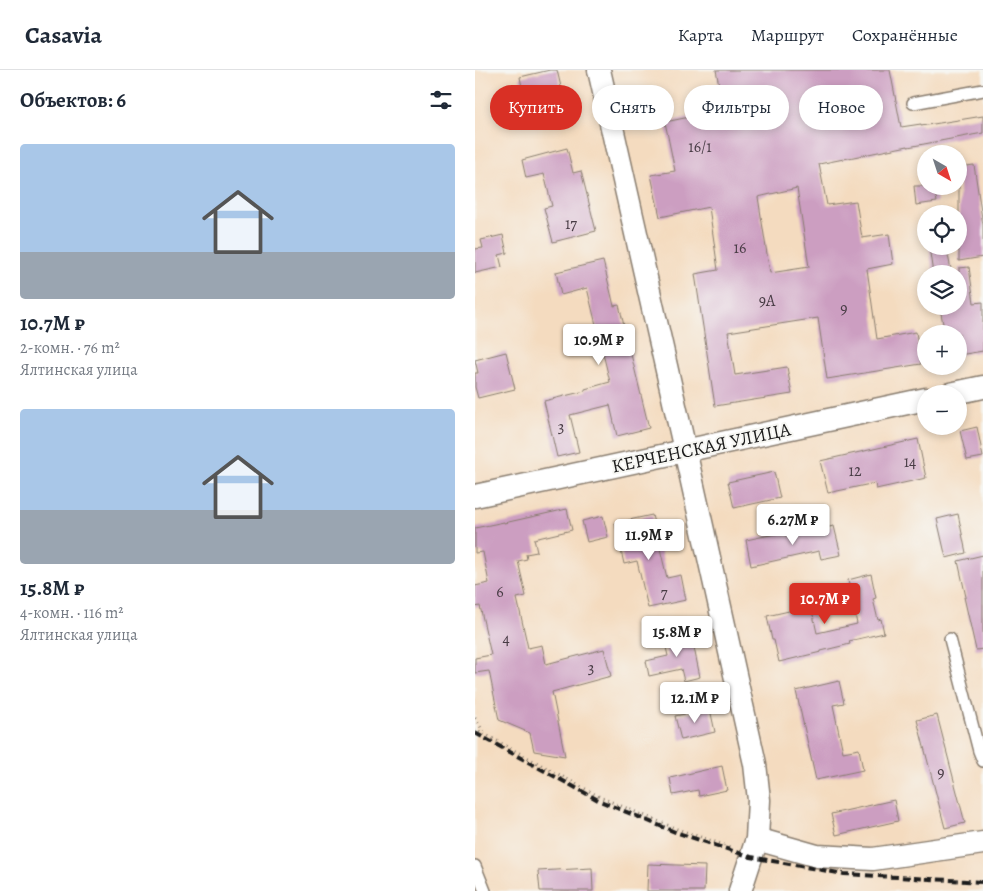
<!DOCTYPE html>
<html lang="ru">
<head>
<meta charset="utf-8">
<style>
  body { margin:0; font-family:Alegreya,serif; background:#f2f2f3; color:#1f2937; height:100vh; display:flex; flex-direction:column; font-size:19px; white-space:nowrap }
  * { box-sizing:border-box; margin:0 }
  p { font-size:16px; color:#747a83 }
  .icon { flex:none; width:28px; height:28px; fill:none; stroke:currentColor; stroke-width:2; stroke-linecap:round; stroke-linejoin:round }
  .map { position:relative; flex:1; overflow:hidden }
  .sheet { display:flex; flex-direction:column; background:#fff; width:475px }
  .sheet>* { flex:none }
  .banner { position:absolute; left:15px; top:15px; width:418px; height:45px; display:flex; gap:10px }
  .needle { width:32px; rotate:141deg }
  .tools { position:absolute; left:442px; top:75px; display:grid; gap:10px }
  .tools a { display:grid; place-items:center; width:50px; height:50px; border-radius:50%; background:#fff; box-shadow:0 2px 8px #0003; font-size:25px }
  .price { position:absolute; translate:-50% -42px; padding:0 11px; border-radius:5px; background:#fff; color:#222; font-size:16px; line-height:32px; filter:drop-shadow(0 1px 2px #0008) }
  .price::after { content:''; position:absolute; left:50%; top:30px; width:15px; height:11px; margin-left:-8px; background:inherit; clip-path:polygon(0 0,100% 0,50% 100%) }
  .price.on { background:#d93025; color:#fff }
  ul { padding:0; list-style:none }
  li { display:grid; align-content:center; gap:10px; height:265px; padding:0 20px }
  li span { display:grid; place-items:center; height:155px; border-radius:5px; color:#555 }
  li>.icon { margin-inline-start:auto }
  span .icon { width:90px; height:90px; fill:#fffc; stroke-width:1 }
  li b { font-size:21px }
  h2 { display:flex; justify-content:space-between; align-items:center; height:60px; padding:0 20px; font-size:21px }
  .pill { padding:0 18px; border-radius:22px; background:#fff; box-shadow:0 2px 8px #0003; font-size:18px; line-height:45px }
  .pill.on { background:#d93025; color:#fff }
  header { display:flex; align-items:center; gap:30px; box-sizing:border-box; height:70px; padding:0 25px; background:#fff; border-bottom:1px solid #e0e1e3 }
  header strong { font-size:24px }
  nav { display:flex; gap:28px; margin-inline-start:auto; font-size:18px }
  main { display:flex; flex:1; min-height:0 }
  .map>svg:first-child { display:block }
  .building { fill:#cc9ec1; fill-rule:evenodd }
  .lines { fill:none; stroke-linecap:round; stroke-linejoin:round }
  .lane-casing { stroke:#887c6e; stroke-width:14 }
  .street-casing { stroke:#887c6e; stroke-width:25 }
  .path { stroke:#887c6e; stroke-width:3; stroke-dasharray:1 4; stroke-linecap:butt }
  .lane { stroke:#fff; stroke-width:11 }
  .street { stroke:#fff; stroke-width:22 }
  .rail { stroke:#1c1c1c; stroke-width:4; stroke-dasharray:8 4; stroke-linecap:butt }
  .labels { text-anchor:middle; stroke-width:4; stroke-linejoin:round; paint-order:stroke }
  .number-label { font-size:16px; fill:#483c45 }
  .street-label { font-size:19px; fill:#1c1c1c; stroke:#f6f6f2 }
</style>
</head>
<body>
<header>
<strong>Casavia</strong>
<nav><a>Карта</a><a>Маршрут</a><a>Сохранённые</a></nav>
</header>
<main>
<section class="sheet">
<h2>Объектов: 6<svg class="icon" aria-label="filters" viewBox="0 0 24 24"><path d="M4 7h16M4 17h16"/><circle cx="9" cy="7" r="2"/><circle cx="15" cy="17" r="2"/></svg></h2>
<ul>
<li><span style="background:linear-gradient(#a9c7e8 70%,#9aa5b1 0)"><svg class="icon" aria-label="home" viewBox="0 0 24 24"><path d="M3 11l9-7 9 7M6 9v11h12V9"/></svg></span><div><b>10.7M ₽</b><p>2-комн. · 76 m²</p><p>Ялтинская улица</p></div></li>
<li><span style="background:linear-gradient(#a9c7e8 65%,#9aa5b1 0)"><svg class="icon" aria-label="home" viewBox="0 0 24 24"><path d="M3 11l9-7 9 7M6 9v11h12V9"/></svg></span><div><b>15.8M ₽</b><p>4-комн. · 116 m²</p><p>Ялтинская улица</p></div></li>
</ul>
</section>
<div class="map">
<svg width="508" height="821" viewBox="0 0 508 821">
  <rect width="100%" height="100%" fill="#f6f6f2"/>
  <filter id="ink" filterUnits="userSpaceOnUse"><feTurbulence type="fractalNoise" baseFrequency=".02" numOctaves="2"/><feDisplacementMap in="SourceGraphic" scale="10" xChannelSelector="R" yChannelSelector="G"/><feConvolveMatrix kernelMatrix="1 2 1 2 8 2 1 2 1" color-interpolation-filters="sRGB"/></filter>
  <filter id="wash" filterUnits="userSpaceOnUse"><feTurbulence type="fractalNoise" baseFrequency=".0096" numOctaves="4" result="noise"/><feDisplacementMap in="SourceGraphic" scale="20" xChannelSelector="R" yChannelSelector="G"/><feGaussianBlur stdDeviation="1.12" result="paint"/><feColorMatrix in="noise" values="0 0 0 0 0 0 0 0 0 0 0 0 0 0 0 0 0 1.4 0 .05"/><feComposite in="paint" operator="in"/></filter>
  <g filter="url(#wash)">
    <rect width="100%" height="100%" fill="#f4dbbf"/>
    <g id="blocks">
      <path class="building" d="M75,0H82L91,38L55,47L52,35L35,39L30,21L47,17L45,7Z
        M241,0H415L426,57L446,54V56L508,46V63L433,77V76L344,94L352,135L381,131L387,168L414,164L418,194L392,199L402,269L441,262L446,294L352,309L343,248L253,262L260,305L312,297L317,324L240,336L220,204L243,200L234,137L185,147L176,105L200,101L190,52L249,40ZM322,118L334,197L295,203L283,127Z
        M92,78L98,103L106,101L121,161L78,172L69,138L77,136L69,104L51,108L47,90Z
        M499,95L508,155V187L484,191V97Z
        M439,116H459L462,132L441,135Z
        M28,165L32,183L24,185L27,197L0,203V179L8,178L6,170Z
        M454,176H471L477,204H458Z
        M128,191L139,236L144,235L174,358L142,366L135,335L95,345L104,382L82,387L69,331L110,321V319L135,312L112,218L86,225L81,202Z
        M494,197L499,233L508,232V281L484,285V264H470L465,238L484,236V198Z
        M31,282L40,319L3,328L0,317V303H3L0,290Z
        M502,357L508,387L492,390L485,361Z
        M443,369L451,408L401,419L400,413L353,423L345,391Z
        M299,402L305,428L259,438L253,412Z
        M92,439L97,460L59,469L62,482L51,484L52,489L43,491L51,526L42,528L53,578L67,575L71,594L129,579L136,606L77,622L90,686L59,681L55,663L24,650L14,601L0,603V588L16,585L5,536L0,537V516L14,513L8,482L0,483V458L29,452V453Z
        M483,444L491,483L471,488L462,449Z
        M177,445L192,508L206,505L211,530L173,538L162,491L149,494L140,453Z
        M128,446L133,467L112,472L107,451Z
        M359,456L366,485L346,489L344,481L276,496L271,470L310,462L311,466Z
        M508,485V579L501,580L489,527H491L483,491Z
        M396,504L401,528L398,529L403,550L406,549L409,563L374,571L375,574L346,581V582L304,592L299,570H297L292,546L336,536L342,563L382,554L373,510Z
        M216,563L225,607L209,611L206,599L174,606L171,591L193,586L189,569Z
        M364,611L369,633L358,635L368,682L384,679L388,700L341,710L321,621Z
        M235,639L240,662L206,670L200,646Z
        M462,645L490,753L470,758L442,650Z
        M247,696L252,720L224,726L223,720L198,725L195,708Z
        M419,730L423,751L361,765L356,744Z
        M173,794L230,796L229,821H172Z
        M117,798L118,821H65L63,801Z"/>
    </g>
  </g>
  <g filter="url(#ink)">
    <use href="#blocks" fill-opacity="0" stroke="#887c6e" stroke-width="1"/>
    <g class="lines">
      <g class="lane-casing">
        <path id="lane" d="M438,33L508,20
          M475,569L504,681L508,691
          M0,796L10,821"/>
      </g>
      <g class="street-casing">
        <path id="street" d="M124,0L210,380L280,694L284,730L282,769L265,821
          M475,324L508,317
          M0,426L451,329
          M282,769L342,786L398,789L508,773"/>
      </g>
      <path class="path" d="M0,648L10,664
        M0,659L127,728L202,759L258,778"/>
      <use href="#lane" class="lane"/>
      <use href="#street" class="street"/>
      <path class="rail" d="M0,663L125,731L200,762L276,787L369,804L508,812"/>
    </g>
  </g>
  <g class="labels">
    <g class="number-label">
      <text x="225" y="82">16/1</text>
      <text x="96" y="159">17</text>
      <text x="265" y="183">16</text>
      <text x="292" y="236">9А</text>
      <text x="369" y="244">9</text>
      <text x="86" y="362">3</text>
      <text x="435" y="397">14</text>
      <text x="380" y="406">12</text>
      <text x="25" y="527">6</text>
      <text x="189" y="528">7</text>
      <text x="31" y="574">4</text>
      <text x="116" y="603">3</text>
      <text x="466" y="708">9</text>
    </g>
    <g class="street-label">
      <text transform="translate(226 377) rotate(-12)" y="7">КЕРЧЕНСКАЯ УЛИЦА</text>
    </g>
  </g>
</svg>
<div class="tools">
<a><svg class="needle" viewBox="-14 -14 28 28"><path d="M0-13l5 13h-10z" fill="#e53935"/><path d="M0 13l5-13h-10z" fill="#747a83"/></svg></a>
<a><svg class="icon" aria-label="locate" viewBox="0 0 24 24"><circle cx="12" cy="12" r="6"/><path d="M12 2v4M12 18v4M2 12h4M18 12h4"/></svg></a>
<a><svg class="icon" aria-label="layers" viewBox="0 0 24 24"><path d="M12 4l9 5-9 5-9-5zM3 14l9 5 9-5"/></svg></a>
<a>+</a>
<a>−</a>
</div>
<b class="price" style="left:124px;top:296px">10.9M ₽</b>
<b class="price" style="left:318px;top:476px">6.27M ₽</b>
<b class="price" style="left:174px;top:491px">11.9M ₽</b>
<b class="price on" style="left:350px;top:555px">10.7M ₽</b>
<b class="price" style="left:202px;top:588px">15.8M ₽</b>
<b class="price" style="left:220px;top:654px">12.1M ₽</b>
<div class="banner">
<a class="pill on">Купить</a>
<a class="pill">Снять</a>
<a class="pill">Фильтры</a>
<a class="pill">Новое</a>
</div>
</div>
</main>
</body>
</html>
